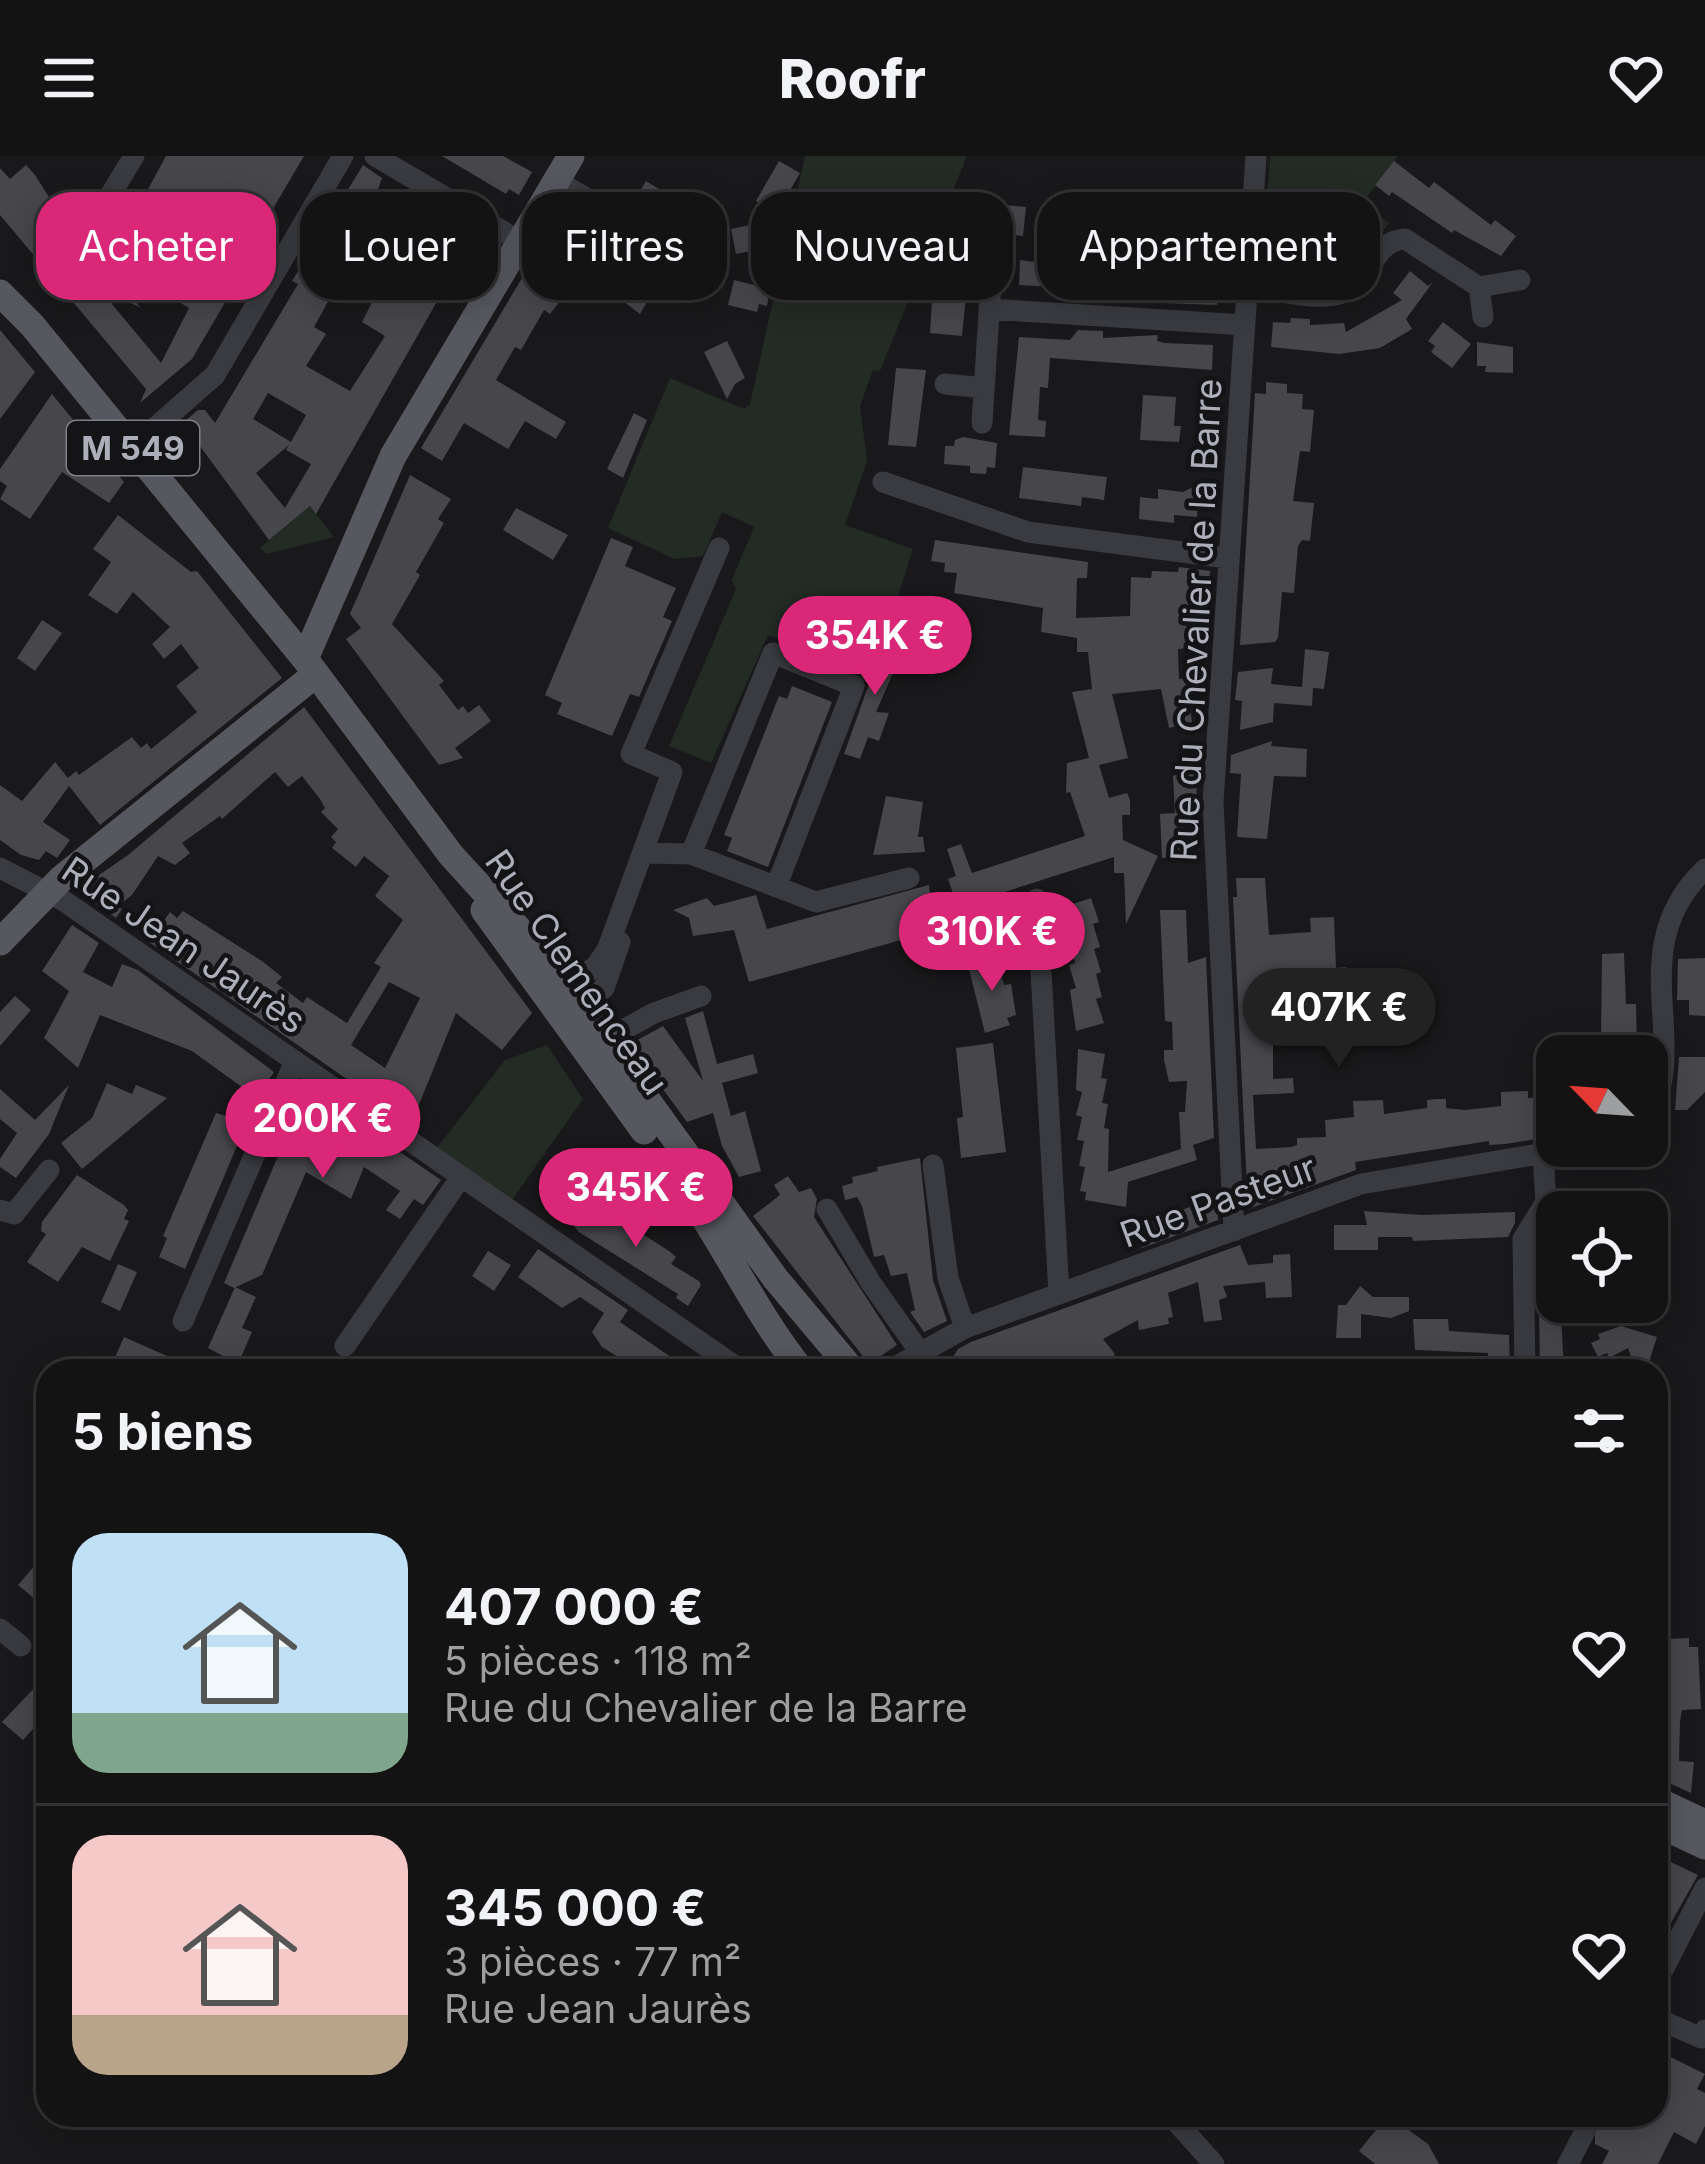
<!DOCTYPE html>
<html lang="fr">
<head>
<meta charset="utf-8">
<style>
  body { margin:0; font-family:Inter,sans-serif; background:#1c1c1d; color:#f1f3f6; height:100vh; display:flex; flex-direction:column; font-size:45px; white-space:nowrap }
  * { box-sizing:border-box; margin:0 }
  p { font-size:39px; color:#9d9ea0 }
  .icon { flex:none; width:66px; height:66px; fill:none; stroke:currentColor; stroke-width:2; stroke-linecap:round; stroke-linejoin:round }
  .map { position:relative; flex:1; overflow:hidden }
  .panel { position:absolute; left:36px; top:1203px; width:1632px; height:768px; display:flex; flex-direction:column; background:#131314; border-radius:36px; box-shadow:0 6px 30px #0003,0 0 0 3px #323234 }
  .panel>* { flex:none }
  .hud { position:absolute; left:36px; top:36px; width:1635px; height:108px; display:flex; gap:24px }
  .needle { width:78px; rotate:295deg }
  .tools { position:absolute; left:1536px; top:879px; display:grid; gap:24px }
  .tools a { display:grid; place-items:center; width:132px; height:132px; border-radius:24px; background:#131314; box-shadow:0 6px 30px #0003,0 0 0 3px #323234; font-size:60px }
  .price { position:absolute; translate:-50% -102px; padding:0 27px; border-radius:42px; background:#db2777; color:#fff; font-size:39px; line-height:78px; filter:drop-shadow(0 3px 6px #0008) }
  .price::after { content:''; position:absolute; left:50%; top:72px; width:36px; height:27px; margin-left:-18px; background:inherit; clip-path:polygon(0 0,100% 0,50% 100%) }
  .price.current { background:#222; color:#fff }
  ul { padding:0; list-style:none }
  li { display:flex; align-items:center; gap:36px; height:300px; padding:0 36px }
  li+li { border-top:3px solid #323234 }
  li span { display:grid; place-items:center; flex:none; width:336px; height:240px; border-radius:36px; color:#555 }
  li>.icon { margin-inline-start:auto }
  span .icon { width:144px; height:144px; fill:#fffc; stroke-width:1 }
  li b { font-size:51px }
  h2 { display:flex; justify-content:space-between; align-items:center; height:144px; padding:0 36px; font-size:51px }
  .chip { padding:0 42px; border-radius:36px; background:#131314; box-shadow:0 6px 30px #0003,0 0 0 3px #323234; font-size:42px; line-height:108px }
  .chip.current { background:#db2777; color:#fff }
  header { display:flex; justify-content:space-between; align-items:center; height:156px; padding:0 36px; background:#131314; font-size:54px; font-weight:800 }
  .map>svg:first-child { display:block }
  .green { fill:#232b25 }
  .building { fill:#46464b; fill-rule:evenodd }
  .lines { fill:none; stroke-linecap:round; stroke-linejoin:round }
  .minor-tunnel { stroke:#36373b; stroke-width:21; stroke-dasharray:21 10; stroke-linecap:butt }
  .minor { stroke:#3a3b40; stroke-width:21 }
  .major { stroke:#57585f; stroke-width:27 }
  .labels { text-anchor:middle; stroke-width:9; stroke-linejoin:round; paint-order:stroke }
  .shield { fill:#141416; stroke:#7e8089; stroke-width:3 }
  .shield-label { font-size:33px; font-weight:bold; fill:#acafba }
  .street-label { font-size:36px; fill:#acafba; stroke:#141416 }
</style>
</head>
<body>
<header><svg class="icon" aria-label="menu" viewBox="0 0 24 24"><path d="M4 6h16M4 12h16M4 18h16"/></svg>Roofr<svg class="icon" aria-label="heart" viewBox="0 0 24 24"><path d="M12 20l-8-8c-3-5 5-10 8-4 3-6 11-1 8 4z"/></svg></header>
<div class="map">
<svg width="1705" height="2008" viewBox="0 0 1705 2008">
  <rect width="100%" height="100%" fill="#19191b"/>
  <path class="green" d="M805,0H967L880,215L873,214L860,250L867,305L845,369L913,393L870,528L839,516L842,507L768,479L711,607L669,590L736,433L732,424L754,371L722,356L703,400L675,403L608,372L670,222L744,253L750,248Z
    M1270,0H1398L1363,46L1389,67L1378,81L1365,72L1354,89L1365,98L1348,118L1350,84L1362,66L1335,46L1267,41Z
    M310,350L334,381L266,398L260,392Z
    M547,889L583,943L512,1044L436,993L505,904Z"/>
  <path class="building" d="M166,0H304L271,56L276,59L192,203L140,247L146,233L0,59V12L10,23L26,9L35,19L49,41L41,49L83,114L91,123L105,112L141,152L97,130L161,207L189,152L169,140L181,120L201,132L218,102L160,71L143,93L122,81Z
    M442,0H503L532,16L519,39L509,33L506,38Z
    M779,5L800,17L777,57L756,45Z
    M1394,5L1429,32L1434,26L1491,69L1495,64L1516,80L1501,100L1454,74L1452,77L1392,36L1389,40L1375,29Z
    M363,9L382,22L373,47L398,62L377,95L350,79L336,105L347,111L314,171L326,178L306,210L350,235L385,180L362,166L382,126L408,141L453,63L476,77L316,358L310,350L269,384L183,267L198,254H205L215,267L298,128L292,125ZM268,237L306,259L291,286L253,263ZM289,289L286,294L311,308L285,352L256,317Z
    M646,25L672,41L659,62L633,47Z
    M698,34L724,50L711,72L685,56Z
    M1189,36L1218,40L1214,67L1185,64Z
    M973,46L1026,51L1023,80L970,74Z
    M588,60L612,79L600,102L590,96L567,136L550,158L544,154L521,194L515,191L496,224L566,266L556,283L525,265L508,293L464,267L442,305L421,292L522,122L536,131L555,99L564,104Z
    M760,67L765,92L736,98L731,73Z
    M1167,72L1191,75L1185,119L1227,122L1226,141L1217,140V149L1080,144L1073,132L1019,129L1020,104L1097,114L1098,107L1113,108V115L1161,119Z
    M1279,76L1342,80L1340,107L1294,108L1295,104L1277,102Z
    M943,100L970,101L962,180L930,177L934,109H943Z
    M1410,115L1428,130L1433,126L1406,163L1412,173L1380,192L1339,198L1271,191L1273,166L1290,167L1291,162L1310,163V169L1344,167L1346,176L1402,144L1393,137Z
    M628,118L655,133L640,158L616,140Z
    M734,124L770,133L767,150L759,148L757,156L728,149Z
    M1443,166L1471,188L1452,212L1431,196L1435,190L1428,185Z
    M0,174L35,216L0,263Z
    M1078,174L1103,175V182L1158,179L1157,185L1164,187L1213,189L1212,214L1050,202L1048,232L1040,231L1039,248L1038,264L1046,265L1045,281L1009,279L1019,181L1070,184Z
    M727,185L745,222L735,228L727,243L704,196Z
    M1477,186L1513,191V217L1485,216L1486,210H1477Z
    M896,212L926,214L916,291L888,289Z
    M1266,226L1287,228V237L1303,238L1302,253L1314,254L1310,296L1300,295L1293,345L1314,347L1310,385L1302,384L1298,390L1294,437L1282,436L1278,482L1275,486L1240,489L1255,237L1266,238Z
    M52,238L124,326L109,347L62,316L30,363L0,343L7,330L0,325V313Z
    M1143,239L1176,241L1174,270H1181L1179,286L1140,284Z
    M634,257L647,264L623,322L607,313Z
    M963,281L997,287L995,312L987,311L986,318L970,317V310L944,308L945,290H954L955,284Z
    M1023,311L1107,321L1104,344L1082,341L1081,350L1019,342Z
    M410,319L451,343L438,363L444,367L416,416L420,419L392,468L444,525L439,529L458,554L463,550L468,557L479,549L491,565L455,592L463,602L439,609L346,483L361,472L350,458Z
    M1193,331L1199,337L1197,361L1174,359V367L1139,363L1140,341L1158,343V333L1183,336Z
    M516,352L568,379L553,404L503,374Z
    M118,359L191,416L197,415L282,522L100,669L69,630L43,666L70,684L57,702L46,695L39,704L21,699L0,684V629L22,645L55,606L68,622L76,615L79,619L132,581L141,592L147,587L151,593L197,556L176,530L199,512L181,488L164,503L152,488L170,471L133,436L117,458L88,439L111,406L93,393Z
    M611,382L633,391L625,410L676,432L663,461L672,465L639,541L630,538L612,580L557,558L562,547L545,539Z
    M935,384L1088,406L1087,422H1077L1076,462L1130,460L1131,421L1151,422L1152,415L1178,416L1179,411L1210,415L1208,450L1201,449L1200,491L1178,493L1179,523L1199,521L1200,536L1188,537L1192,566L1169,572L1161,533L1112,538L1128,602L1099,609L1109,642L1127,637L1130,644V659H1122L1123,684L1158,700L1126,768L1124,717H1114V701L973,746L975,752L960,757L948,723L956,720L947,693L961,688L972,717L1085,680L1070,636L1066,637L1067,607L1089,602L1072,536L1092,533L1088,496H1077V482L1041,476L1043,452L954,437L957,417L944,416L945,407L931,405Z
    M42,464L62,477L35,515L17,502Z
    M887,477L907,485L876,556L889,557L879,585L868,581L860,603L844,598Z
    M1305,493L1329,496L1324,533L1313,532L1312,550L1274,547L1273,566L1240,574L1242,545L1235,544L1238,516L1273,512L1271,528L1302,531Z
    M792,530L832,546L768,711L727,695L732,682L724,679L779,540L787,543Z
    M304,551L532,857L502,894L456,857L416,956L393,944L390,953L149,786L170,756L177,762L183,755L262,805L282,821L276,827L303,847L307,841L347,867L381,811L374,807L403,764L375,740L389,720L364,700L356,711L332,692L336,686L331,681L338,673L321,656L325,652L320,643L302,620L288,631L275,616L222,663L220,660L182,687L190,697L175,709L158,700L132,739L118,750L122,753L116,762L76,735L128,699ZM389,826L420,842L385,912L351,889Z
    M1272,585L1271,590L1307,593L1306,621L1274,620L1267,683L1237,681L1241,618L1230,617L1231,599Z
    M1196,612L1197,656L1183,657L1185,700L1162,702L1160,658L1175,657L1173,620Z
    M886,640L923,646L918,681H923L925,696L873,699Z
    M1236,722H1265L1269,779L1311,776L1310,762L1334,761L1336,812L1346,811L1348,840L1327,842L1328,828L1285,829V836L1273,837V923L1293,922L1294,937L1253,939L1256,993L1291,991L1297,989V982L1326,981L1325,964L1354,961L1353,945L1383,944L1384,958L1427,952V944L1437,943H1446V952L1465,954L1501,950V936L1528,935V942L1557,941V980L1505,988L1489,989V985L1355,1006L1356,1014L1248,1053L1233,741H1237Z
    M929,729L934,775L749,826L734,774L693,780L689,762L673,754L707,742L714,750L756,739L767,773Z
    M1091,742L1099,766L1093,768L1100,791L1094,793L1101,816L1096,818L1102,841L1096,843L1104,867L1076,875L1070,834L1076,832L1069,809L1075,807L1066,759L1072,757L1070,749Z
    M1160,754H1186L1188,807L1206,801L1214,982L1193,989L1197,1004L1128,1026L1126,1051L1085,1044L1086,1036L1080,1035L1085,1011L1079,1010L1084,985L1077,984L1082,961L1076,959L1082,936L1076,934L1078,893L1105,898L1101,922L1107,923L1102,947L1108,948L1104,972L1109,973L1108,1016L1181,993L1179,956H1185L1187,925L1169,926L1164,904V894H1173L1172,866L1165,865Z
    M72,769L99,787L83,816L112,831L122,808L138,814L274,916L257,942L192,895L100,859L78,912L44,882L69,835L42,815Z
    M1624,797L1626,848H1636L1637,891L1609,892V882H1601L1602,798Z
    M990,799L993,807L998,806L1004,829L1011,828L1016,859L1007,862L1010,869L985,877L967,805Z
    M1705,802V860L1689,859V844H1677L1678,803Z
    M15,840L31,854L0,890V856Z
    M703,855L717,908L753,898L758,917L722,927L731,960L745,955L761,1015L739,1021L722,990L713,957L687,966L630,888L663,870L703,925L685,862Z
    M993,887L1006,996L961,1002L957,962L963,961L956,892Z
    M1679,901H1705V936L1687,954H1675Z
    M107,927L132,938L136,929L167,942L82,1013L61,987L92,962Z
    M69,929L49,978L16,1022L0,1011V1003L17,977L0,963V933L35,964Z
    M306,939L374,989L378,981L441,1024L423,1049L414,1043L400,1063L386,1054L400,1035L364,1011L351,1043L306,1016L262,1119L234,1132L224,1127L278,1000L272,996L279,979L326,999L330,994L286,963Z
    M216,957L247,966L185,1113L159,1101L167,1082L163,1080Z
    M555,999L593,1023L576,1049L540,1023Z
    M920,1002L933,1124L947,1165L924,1176L910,1156L915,1154L907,1117L891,1120L884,1099L874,1101L862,1050L857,1041L845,1044L842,1030L853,1027L852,1021L878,1015L877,1011Z
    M77,1019L124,1049L128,1054L124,1063L129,1065L110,1105L82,1091L58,1126L27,1106L46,1078L41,1075L42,1066Z
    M788,1020L799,1036L811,1032L817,1043L814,1061L897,1189L869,1208L753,1060L780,1039L774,1029Z
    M1217,1041L1218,1064L1142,1092L1141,1069Z
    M589,1044L669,1095L676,1101L671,1108L699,1125L701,1129L688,1150L676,1142L678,1138L579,1076L573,1069Z
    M1364,1055L1422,1059L1515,1056V1067L1508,1081L1413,1085L1412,1081H1378V1094H1334V1069H1367Z
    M1557,1084L1564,1215H1540L1538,1087Z
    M1240,1089L1248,1109L1273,1107V1099L1290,1098L1292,1141L1266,1142L1265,1126L1223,1130L1227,1141L1219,1144L1222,1164L1204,1166L1198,1126L1168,1137L1173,1161L1168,1162L1169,1168L1139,1174L1138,1164L1103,1183L1115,1198L1105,1215H944L958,1193L971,1186Z
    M538,1093L628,1154L620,1166L691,1215H641L602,1191L592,1176L604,1157L580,1141L562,1152L518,1121Z
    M488,1095L511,1109L494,1135L472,1120Z
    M118,1108L137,1116L120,1155L101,1146Z
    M1360,1130L1373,1141H1409V1155L1391,1162L1361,1158V1182H1336L1338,1149H1346Z
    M235,1131L256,1141L242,1172L252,1176L238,1208L208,1192Z
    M1413,1163H1448L1449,1175L1509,1179L1510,1212L1488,1213V1197L1415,1194Z
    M1621,1170L1657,1181L1649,1206L1632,1203L1628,1192L1609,1202L1607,1197L1598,1201L1591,1187L1600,1183L1598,1178Z
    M124,1181L176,1204L171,1215H109Z
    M48,1394V1429L35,1443L18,1429Z
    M1689,1482V1491H1698L1701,1553L1682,1554L1680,1566L1679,1605L1694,1606L1691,1637L1656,1621V1549L1668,1548L1667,1483Z
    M38,1528L48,1536V1556L23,1584L2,1566Z
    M1656,1699L1698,1719L1668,1772L1656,1766Z
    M1656,1894L1705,1918L1697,1933L1705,1937V1970L1696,1988L1674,1976L1658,2008H1602L1609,1995L1595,1988V1974L1585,1967L1589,1959H1656Z
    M1388,1959L1428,1988L1439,2008H1375L1359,1995Z"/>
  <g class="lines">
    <path class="minor-tunnel" d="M1582,1981L1593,1959"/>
    <path class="minor" d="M375,0L521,86
      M557,25L650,79L687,117
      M94,66L134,0
      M1479,131L1520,124
      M1247,132C1275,133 1316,146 1342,137C1370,128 1373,84 1405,83L1479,131L1483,161
      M989,153L1245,169
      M945,228L984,232
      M982,267L993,94
      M133,291L215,219L343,0
      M883,326L1028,376L1228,402
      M645,697L691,698L816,746L909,722
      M691,698L773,497L854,530L776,731
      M0,712L64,745L742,1215
      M1037,743L1059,1138
      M556,839L596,810L607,794L672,616L631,598L719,392
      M569,861L604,832L620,786
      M605,884L654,857L701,840
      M1647,963C1694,889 1620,794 1705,713
      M933,1009L948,1122L965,1172
      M827,1053L871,1127L919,1195
      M0,1054L14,1058L49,1014
      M1234,1075L1213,646L1256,0
      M183,1165L295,905
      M345,1190L461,1021
      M888,1215L965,1172L1361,1028L1586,990
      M1525,1215L1523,1083L1546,1046L1543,1000
      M0,1473L21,1490
      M1664,1812L1705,1732
      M1656,1862L1701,1882L1705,1874
      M1170,1959L1214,2008
      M1568,2008L1582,1981"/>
    <path class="major" d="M0,137L32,169L305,503L451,699L545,802L775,1122L853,1215
      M305,503L393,300L571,0
      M484,754L644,975
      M0,786L62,722L316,518
      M677,1021C723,1084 753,1154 802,1215
      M1656,1644L1705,1667
      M1656,1667L1705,1690"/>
  </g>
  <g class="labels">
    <rect class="shield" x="67" y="265" width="132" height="54" rx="9"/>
    <g class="shield-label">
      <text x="133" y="304">M 549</text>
    </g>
    <g class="street-label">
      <text transform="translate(1196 464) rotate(-87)" y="13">Rue du Chevalier de la Barre</text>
      <text transform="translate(184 789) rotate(34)" y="13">Rue Jean Jaurès</text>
      <text transform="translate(577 816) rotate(55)" y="13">Rue Clemenceau</text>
      <text transform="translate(1218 1045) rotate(-20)" y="13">Rue Pasteur</text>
    </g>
  </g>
</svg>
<div class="tools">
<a><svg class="needle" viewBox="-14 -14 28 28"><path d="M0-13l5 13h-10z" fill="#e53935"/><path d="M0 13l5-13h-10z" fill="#9d9ea0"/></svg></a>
<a><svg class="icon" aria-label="locate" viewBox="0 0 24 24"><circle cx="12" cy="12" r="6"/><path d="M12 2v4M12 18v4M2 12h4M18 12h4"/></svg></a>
</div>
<b class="price" style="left:875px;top:542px">354K €</b>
<b class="price" style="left:992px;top:838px">310K €</b>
<b class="price current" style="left:1339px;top:914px">407K €</b>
<b class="price" style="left:323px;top:1025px">200K €</b>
<b class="price" style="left:636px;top:1094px">345K €</b>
<div class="hud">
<a class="chip current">Acheter</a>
<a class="chip">Louer</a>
<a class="chip">Filtres</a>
<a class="chip">Nouveau</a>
<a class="chip">Appartement</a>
</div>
<section class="panel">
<h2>5 biens<svg class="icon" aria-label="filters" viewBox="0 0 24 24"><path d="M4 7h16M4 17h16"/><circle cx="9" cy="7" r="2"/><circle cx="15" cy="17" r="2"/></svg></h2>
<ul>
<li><span style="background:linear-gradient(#bfe0f5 75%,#7fa58c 0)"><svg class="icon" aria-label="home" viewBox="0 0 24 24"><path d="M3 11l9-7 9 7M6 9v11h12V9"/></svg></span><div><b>407 000 €</b><p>5 pièces · 118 m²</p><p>Rue du Chevalier de la Barre</p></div><svg class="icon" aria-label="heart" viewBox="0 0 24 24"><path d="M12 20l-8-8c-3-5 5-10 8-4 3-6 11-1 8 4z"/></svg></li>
<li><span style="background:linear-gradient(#f6c9c9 75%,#b9a48a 0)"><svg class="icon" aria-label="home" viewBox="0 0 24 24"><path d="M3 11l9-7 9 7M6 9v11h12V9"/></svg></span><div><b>345 000 €</b><p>3 pièces · 77 m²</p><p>Rue Jean Jaurès</p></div><svg class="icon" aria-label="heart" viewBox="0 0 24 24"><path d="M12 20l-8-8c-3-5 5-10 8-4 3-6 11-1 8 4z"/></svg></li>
</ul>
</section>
</div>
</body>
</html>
